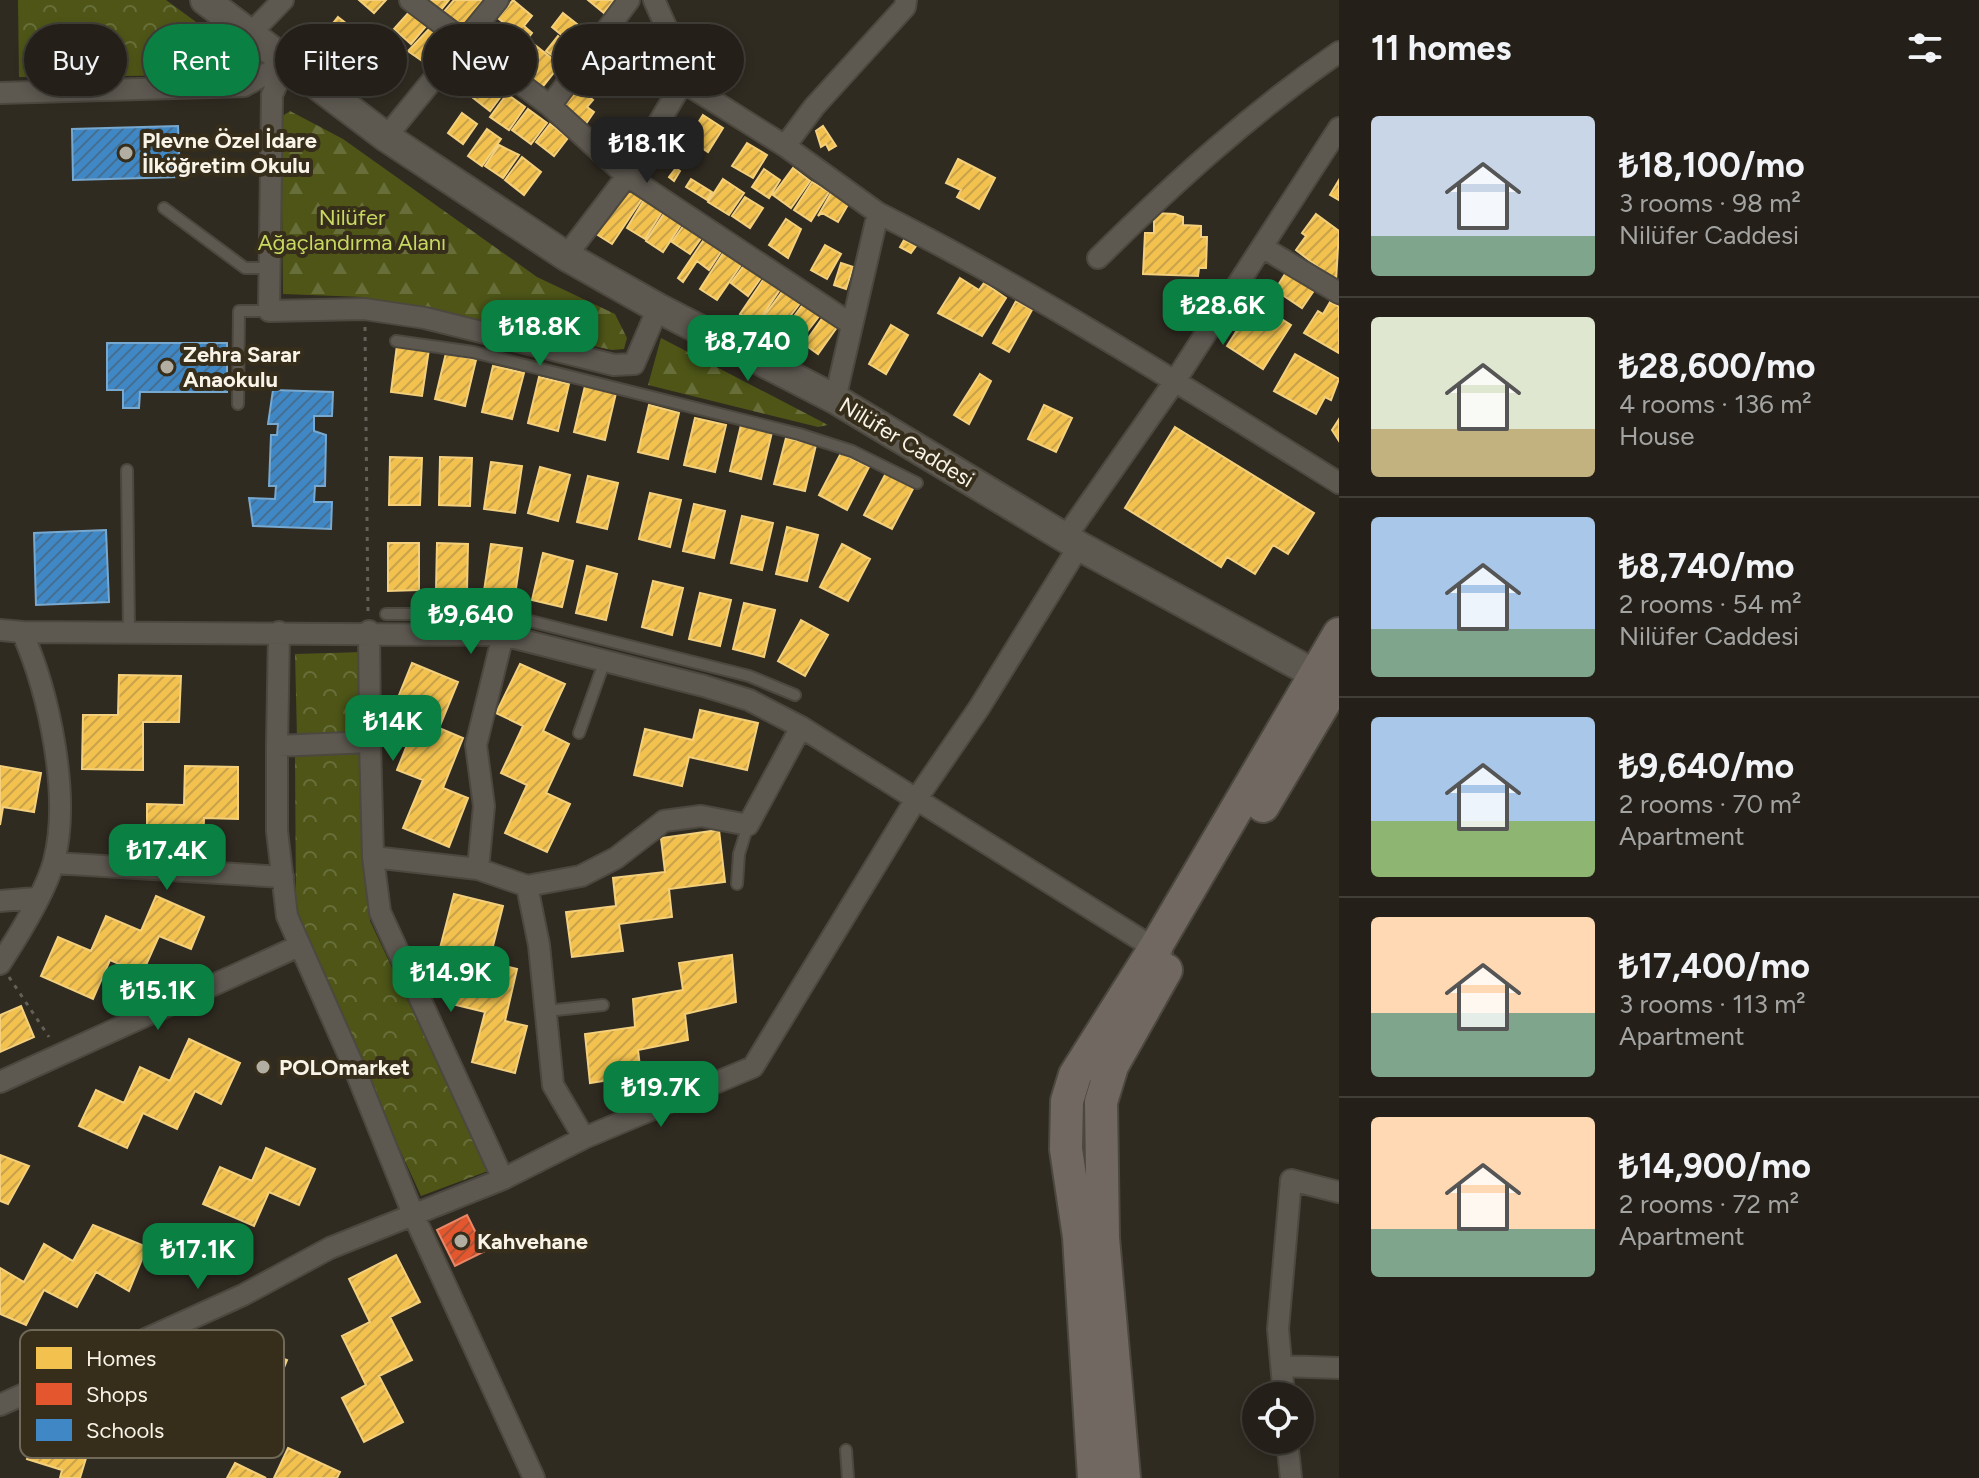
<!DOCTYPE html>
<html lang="en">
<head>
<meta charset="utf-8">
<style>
  body { margin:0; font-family:Figtree,sans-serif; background:#302d26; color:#f1f3f6; height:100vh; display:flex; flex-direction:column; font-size:30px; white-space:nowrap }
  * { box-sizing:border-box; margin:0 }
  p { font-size:26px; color:#a3a3a2 }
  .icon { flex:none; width:44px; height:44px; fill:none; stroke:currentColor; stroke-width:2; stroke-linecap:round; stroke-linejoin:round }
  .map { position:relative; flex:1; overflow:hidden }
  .panel { display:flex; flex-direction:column; background:#242019; width:640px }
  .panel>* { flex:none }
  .banner { position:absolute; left:24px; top:24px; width:760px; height:72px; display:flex; gap:16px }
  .tools { position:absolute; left:1242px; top:1382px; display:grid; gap:16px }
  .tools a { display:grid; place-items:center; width:72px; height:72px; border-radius:50%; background:#242019; box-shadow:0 4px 12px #0003,0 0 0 2px #413e38; font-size:40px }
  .price { position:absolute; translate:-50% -68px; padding:0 18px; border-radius:16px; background:#0b8043; color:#fff; font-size:26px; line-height:52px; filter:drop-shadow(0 2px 4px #0008) }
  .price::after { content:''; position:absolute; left:50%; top:48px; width:24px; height:18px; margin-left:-12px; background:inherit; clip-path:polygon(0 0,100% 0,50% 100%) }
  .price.selected { background:#222; color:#fff }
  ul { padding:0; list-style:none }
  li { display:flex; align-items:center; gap:24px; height:200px; padding:0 32px }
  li+li { border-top:2px solid #413e38 }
  li span { display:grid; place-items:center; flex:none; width:224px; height:160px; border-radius:8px; color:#555 }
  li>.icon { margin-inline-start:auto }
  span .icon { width:96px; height:96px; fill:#fffc; stroke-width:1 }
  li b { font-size:34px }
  h2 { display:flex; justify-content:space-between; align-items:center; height:96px; padding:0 32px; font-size:34px }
  .pill { padding:0 28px; border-radius:36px; background:#242019; box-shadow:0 4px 12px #0003,0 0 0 2px #413e38; font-size:28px; line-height:72px }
  .pill.selected { background:#0b8043; color:#fff }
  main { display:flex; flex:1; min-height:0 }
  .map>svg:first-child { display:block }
  .forest { fill:url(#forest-firs) }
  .park { fill:url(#park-crowns) }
  .homes { fill:url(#homes-hatch); stroke:#f4d07c; stroke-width:2 }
  .shops { fill:url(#shops-hatch); stroke:#ea8666; stroke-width:2 }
  .schools { fill:url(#schools-hatch); stroke:#77a8d0; stroke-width:2 }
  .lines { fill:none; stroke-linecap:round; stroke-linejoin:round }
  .lane-casing { stroke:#4c483f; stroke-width:14 }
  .street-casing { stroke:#4c483f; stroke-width:24 }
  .secondary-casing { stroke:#4c483f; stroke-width:32 }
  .primary-casing { stroke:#4c483f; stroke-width:36 }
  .path { stroke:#636059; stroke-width:3; stroke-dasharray:4 6; stroke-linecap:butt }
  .lane { stroke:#5d5951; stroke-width:10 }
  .street { stroke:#5d5951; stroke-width:20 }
  .secondary { stroke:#5d5951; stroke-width:28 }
  .primary { stroke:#716862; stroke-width:32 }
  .poi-dot { fill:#b3aea2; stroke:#362d1b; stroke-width:3 }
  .labels { text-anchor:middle; stroke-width:8; stroke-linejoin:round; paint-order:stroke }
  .poi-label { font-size:22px; font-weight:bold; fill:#f9f4e8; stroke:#362d1b; text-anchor:start }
  .park-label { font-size:22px; fill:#c8d962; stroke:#362d1b }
  .street-label { font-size:22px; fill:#f9f4e8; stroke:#362d1b }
  .key { fill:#362d1b; stroke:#706958; stroke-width:2 }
  .key-label { font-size:22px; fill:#f9f4e8 }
</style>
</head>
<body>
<main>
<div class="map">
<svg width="1339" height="1478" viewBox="0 0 1339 1478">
  <defs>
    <pattern id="forest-firs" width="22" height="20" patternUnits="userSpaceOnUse" patternTransform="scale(2)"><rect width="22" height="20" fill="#4e5517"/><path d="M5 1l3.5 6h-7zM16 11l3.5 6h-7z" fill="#686e39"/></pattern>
    <pattern id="park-crowns" width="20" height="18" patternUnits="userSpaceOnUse" patternTransform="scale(2)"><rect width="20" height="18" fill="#4e5517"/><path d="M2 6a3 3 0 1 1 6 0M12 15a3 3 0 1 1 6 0" fill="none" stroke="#686e39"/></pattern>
    <pattern id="homes-hatch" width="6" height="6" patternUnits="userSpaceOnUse" patternTransform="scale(2)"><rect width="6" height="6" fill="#f2c14e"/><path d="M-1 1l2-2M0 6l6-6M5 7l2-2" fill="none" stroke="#c8a34c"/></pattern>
    <pattern id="shops-hatch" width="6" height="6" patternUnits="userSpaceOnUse" patternTransform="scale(2)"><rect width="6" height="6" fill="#e4572e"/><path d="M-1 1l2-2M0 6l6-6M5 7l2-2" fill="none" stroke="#ae5236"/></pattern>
    <pattern id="schools-hatch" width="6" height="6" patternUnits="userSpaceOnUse" patternTransform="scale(2)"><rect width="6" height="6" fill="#3f88c5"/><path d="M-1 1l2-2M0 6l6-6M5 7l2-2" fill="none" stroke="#446f92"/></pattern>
  </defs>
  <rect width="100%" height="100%" fill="#302b21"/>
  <path class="forest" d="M290,111L343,139L537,277L615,314L627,338L624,349L612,350L363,297L283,294L281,117Z
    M661,338L828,425L818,427L648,385Z"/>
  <path class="park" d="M18,0H166L233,49L220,75L19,77Z
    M363,652L365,735L297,737L295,654Z
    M364,751L370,921L488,1171L421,1196L308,948L296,910L295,753Z"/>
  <path class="homes" d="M359,0H386L374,13Z
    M427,0H449L440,11Z
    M454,0H484L461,29L442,14Z
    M513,0L532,16L524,26L532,33L526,41L498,18Z
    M588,0H614L604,13Z
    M411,10L427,25L411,44L394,29Z
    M563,13L587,32L576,47L552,27Z
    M338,17L356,31L340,52L322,37Z
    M622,20L643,35L630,52L609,37Z
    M430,28L447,45L428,65L408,51Z
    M361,31L376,44L355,70L339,57Z
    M713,35L724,55L700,68L696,63L701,60L693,45Z
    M558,36L574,49L563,63L546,51Z
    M535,45L560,65L540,90L511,67L526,49L529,52Z
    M377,47L396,60L375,89L357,76Z
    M651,49L663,59L640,86L629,76Z
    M487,77L505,91L490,111L472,97Z
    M571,83L593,100L587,107L594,112L585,125L556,104Z
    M507,94L525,107L509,130L490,117Z
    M528,109L547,123L531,144L512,130Z
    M462,113L477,124L463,144L448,133Z
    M703,115L723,128L708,152L688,139Z
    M550,124L568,138L554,156L536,142Z
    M823,126L836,146L829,150L826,144L821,147L816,131Z
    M487,129L501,139L482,166L468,156Z
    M747,143L767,155L753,178L732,166Z
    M499,145L519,155L503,178L485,166Z
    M522,157L541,172L524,195L505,180Z
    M958,159L995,178L979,209L957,197L961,190L946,183Z
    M676,168L680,171L674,181L669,177Z
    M793,168L810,181L791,208L773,195Z
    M764,169L780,180L769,198L752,187Z
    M691,179L712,192L707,200L686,187Z
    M723,179L744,193L729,215L708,202Z
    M627,180L646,193L612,244L593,232Z
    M1339,180V200L1330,195Z
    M812,182L829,192L811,221L794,210Z
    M831,193L849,203L838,222L822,213L818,216Z
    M647,195L665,207L645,239L627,228Z
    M745,197L763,208L750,228L732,216Z
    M667,209L684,220L663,252L646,241Z
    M1154,213L1175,214L1183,217V225L1201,226V237H1207L1206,268H1199L1198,276L1143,274L1145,233H1154Z
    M1316,214L1339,231L1336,281L1296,250L1306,236L1302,233Z
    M786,219L801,229L788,258L769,245Z
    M686,222L704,234L690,254L672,242Z
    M707,235L724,247L709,270L697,261L683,282L678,278Z
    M904,240L916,246L911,253L900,247Z
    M825,245L841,254L827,279L811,270Z
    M727,247L745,259L717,300L700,289Z
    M748,260L765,272L748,296L731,283Z
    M841,263L853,267L846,289L834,285Z
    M1287,271L1315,289L1302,308L1275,290Z
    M767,274L783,285L756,325L740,314Z
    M960,278L979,290L984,283L1006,298L982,336L938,313Z
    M787,285L804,298L782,327L765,315Z
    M807,299L823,311L794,349L778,338Z
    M1016,301L1032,310L1009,352L993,343Z
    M1255,302L1291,325L1263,369L1227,346Z
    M1330,302L1339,307V353L1304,333L1318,311L1323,314Z
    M826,313L840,323L818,354L804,344Z
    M891,325L908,335L886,374L869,364Z
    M397,345L429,349L422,396L391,392Z
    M446,353L476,360L465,406L435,399Z
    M1295,354L1339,379L1331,400L1325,397L1316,414L1274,391Z
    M493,366L524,373L512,419L482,412Z
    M980,374L991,381L969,424L954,415Z
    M539,377L569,384L558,431L528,423Z
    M585,386L616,393L605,440L574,432Z
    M649,405L679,413L668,459L638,452Z
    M1044,405L1072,418L1056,452L1028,439Z
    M695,418L726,425L715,472L684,465Z
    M1339,419V441L1332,430Z
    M741,425L772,432L761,479L730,471Z
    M1175,427L1314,513L1288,554L1273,545L1255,574L1227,557L1221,567L1125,508Z
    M786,438L816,445L805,491L774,484Z
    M841,453L869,467L847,510L819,495Z
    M390,457L422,458L420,505H389Z
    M440,457L472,458L470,506L439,505Z
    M491,462L522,466L515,513L484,509Z
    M540,467L570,475L558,521L528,513Z
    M886,473L914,487L892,529L864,515Z
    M588,476L618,483L607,529L577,522Z
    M650,493L681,500L670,547L639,539Z
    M694,504L725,511L714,558L683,551Z
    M742,516L773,523L762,570L731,563Z
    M787,527L818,535L807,581L776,574Z
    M388,543H419V590L388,591Z
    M437,543L468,544L467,591L436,590Z
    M491,544L522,548L515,595L484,591Z
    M842,544L870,559L848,601L820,587Z
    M543,553L573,561L562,607L532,600Z
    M587,566L617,574L606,620L576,613Z
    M653,581L683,588L672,635L642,627Z
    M700,593L731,600L720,646L689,639Z
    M744,603L775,610L764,657L733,649Z
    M801,620L828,635L805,676L778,661Z
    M412,663L458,682L439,728L463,738L443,788L468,798L449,847L403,828L423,780L397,770L417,720L393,710Z
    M520,664L565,684L543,731L569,744L546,793L570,804L547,852L505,833L527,785L501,773L523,726L496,713Z
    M119,675L181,676L179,722H143V770L82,769L83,715H118Z
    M700,710L758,723L747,770L689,757L682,786L634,775L645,729L693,740Z
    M0,766L41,773L34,812L3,807L0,825Z
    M185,766L238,767V819L204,818L203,851L147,850V804L184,805Z
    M719,830L725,882L669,889L672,917L619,924L623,951L572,957L566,912L616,906L613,878L665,872L661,838Z
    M454,894L503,906L489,962L517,969L505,1021L527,1026L515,1073L472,1062L485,1012L456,1005L468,955L440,948Z
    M156,896L204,917L191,949L159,936L142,974L110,960L93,999L41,976L58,937L91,951L106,916L141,931Z
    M732,955L736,1002L685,1014L688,1040L638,1050L641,1075L590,1083L585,1034L635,1027L633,999L683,990L679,963Z
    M21,1006L34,1037L0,1052V1015Z
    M189,1039L240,1063L221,1104L195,1091L177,1129L143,1113L127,1148L79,1126L96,1090L124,1103L140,1067L170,1081Z
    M266,1148L315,1169L299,1205L269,1192L254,1226L203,1204L220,1167L252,1181Z
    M0,1155L29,1166L8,1204L0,1201Z
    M93,1225L147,1247L129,1291L96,1272L77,1307L44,1290L26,1325L0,1314V1268L24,1282L44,1244L73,1261Z
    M396,1255L420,1302L390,1317L412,1360L379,1376L403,1422L364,1442L342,1398L366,1385L342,1336L370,1322L349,1279Z
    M230,1338L287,1360L274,1392L237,1378L223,1414L193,1402L178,1439L119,1416L134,1379L170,1394L183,1360L216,1373Z
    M37,1428L90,1445L80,1478H60L62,1470L27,1459Z
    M288,1448L340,1472L337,1478H274Z
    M235,1463L266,1478H227Z"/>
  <path class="shops" d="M467,1215L485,1251L455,1266L437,1230Z"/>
  <path class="schools" d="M178,126L180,177L73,180L72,129Z
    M107,343H227V392H140L139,408H123V390H107Z
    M273,390L333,392L332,416H314V431L326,435L325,486H315L314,502H332L331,529L253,526L249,498L275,499L276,486H269L271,435H277L278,424H268Z
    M106,530L109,602L36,605L34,533Z"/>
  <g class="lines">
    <g class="lane-casing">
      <path id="lane" d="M164,208L245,268H269
        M396,341L473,352L799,434L852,451L917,483
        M238,404L239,311H269
        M127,470L129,632
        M386,614H502L749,676L795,695
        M579,733L604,663
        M737,884L739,854L748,825
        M546,1011L603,1005
        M846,1450L848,1478"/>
    </g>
    <g class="street-casing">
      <path id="street" d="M410,0L550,106L627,176L851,324
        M654,0L676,49L683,82L785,146L878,213L835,399
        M250,34L283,0
        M0,93L244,86L286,63L272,95L269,311L364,309L425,318L614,365L634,364L658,308
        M550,106L629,0
        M386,137L498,0
        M785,146L814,107L905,7L906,0
        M878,213C1037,293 1188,389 1339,483
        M1262,247L1339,293
        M566,256L627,176L683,82
        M1098,258C1174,183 1251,113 1339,52
        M1065,538L1175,381L1339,128
        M0,630L22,632
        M369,631L370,742
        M279,632L277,746L370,742L373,857L478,869L527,886
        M801,727L748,825L701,816L664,821L616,858L581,876L527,886L539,945L553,1085L584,1138L753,1067L915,801L979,708L1079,546
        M277,746V831L287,916L356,1072L413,1214L534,1478
        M373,857L380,912L503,1179
        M54,863L283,877
        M478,869L484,806L476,745L503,635
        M0,901L36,898
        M0,964C17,938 46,891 54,861C71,796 49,692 22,632L503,635L704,686L749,700L801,727L1162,953
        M0,1082L299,946
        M1282,1366L1339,1368
        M1284,1396L1278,1329L1291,1180L1339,1192
        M0,1405L243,1295L330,1248L503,1179L584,1138
        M1287,1440L1291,1478"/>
    </g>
    <g class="secondary-casing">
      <path id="secondary" d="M205,0L386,137L566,256L658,308L835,399L1079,546L1335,685"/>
    </g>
    <g class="primary-casing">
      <path id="primary" d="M1263,806L1339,678
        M1094,1478L1079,1237L1066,1149L1067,1101L1075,1075L1155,948L1339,634
        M1124,1478L1103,1238L1101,1102L1112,1066L1166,970"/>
    </g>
    <path class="path" d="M365,327L368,612
      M9,977L49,1037"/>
    <use href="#lane" class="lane"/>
    <use href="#street" class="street"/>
    <use href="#secondary" class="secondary"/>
    <use href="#primary" class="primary"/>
  </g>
  <g class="poi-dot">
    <circle cx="126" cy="153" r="8"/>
    <circle cx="167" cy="367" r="8"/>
    <circle cx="263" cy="1067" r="8"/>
    <circle cx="461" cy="1241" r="8"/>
  </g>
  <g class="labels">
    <g class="poi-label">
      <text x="142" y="148">Plevne Özel İdare<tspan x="142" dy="25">İlköğretim Okulu</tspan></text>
      <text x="183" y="362">Zehra Sarar<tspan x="183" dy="25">Anaokulu</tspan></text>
      <text x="279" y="1075">POLOmarket</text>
      <text x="477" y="1249">Kahvehane</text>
    </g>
    <g class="park-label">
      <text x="352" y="225">Nilüfer<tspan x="352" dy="25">Ağaçlandırma Alanı</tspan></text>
    </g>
    <g class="street-label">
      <text transform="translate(907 442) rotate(31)" y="8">Nilüfer Caddesi</text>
    </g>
  </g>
  <rect x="20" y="1330" width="264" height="128" rx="12" class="key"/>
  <rect x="36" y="1347" width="36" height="22" fill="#f2c14e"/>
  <rect x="36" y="1383" width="36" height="22" fill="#e4572e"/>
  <rect x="36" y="1419" width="36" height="22" fill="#3f88c5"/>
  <g class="key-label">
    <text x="86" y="1366">Homes</text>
    <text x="86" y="1402">Shops</text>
    <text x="86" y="1438">Schools</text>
  </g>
</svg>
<div class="tools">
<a><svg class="icon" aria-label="locate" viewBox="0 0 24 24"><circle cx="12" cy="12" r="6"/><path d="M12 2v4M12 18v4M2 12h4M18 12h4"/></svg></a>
</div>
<b class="price selected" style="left:647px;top:185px">₺18.1K</b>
<b class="price" style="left:1223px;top:347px">₺28.6K</b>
<b class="price" style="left:540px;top:368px">₺18.8K</b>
<b class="price" style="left:748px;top:383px">₺8,740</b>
<b class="price" style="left:471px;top:656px">₺9,640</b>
<b class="price" style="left:393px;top:763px">₺14K</b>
<b class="price" style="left:167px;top:892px">₺17.4K</b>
<b class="price" style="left:451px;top:1014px">₺14.9K</b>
<b class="price" style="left:158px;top:1032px">₺15.1K</b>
<b class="price" style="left:661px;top:1129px">₺19.7K</b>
<b class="price" style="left:198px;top:1291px">₺17.1K</b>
<div class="banner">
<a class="pill">Buy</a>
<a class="pill selected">Rent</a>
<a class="pill">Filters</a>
<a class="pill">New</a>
<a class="pill">Apartment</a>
</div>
</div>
<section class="panel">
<h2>11 homes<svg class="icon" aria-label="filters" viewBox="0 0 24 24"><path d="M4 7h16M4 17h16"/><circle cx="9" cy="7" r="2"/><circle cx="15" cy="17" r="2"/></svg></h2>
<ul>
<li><span style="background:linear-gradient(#c9d6e8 75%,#7fa58c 0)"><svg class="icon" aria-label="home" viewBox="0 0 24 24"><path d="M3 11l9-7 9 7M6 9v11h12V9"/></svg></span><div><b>₺18,100/mo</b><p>3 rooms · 98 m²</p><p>Nilüfer Caddesi</p></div></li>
<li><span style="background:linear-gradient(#dfe7d0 70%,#c2b280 0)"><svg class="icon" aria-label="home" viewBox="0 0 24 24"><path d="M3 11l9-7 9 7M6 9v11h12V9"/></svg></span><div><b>₺28,600/mo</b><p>4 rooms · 136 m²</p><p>House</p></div></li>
<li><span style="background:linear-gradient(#a9c7e8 70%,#7fa58c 0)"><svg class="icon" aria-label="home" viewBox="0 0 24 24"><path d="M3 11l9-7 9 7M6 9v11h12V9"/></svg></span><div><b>₺8,740/mo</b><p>2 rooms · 54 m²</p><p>Nilüfer Caddesi</p></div></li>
<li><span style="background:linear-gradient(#a9c7e8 65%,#8fb573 0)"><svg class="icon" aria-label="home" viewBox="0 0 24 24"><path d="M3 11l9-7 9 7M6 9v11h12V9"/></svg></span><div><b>₺9,640/mo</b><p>2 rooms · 70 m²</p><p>Apartment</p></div></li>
<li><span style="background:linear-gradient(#ffd9b3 60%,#7fa58c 0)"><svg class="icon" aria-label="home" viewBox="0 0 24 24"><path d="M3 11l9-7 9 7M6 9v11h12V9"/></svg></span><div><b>₺17,400/mo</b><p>3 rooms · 113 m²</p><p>Apartment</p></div></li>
<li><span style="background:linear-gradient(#ffd9b3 70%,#7fa58c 0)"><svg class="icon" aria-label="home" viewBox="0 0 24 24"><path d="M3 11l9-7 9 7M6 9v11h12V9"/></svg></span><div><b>₺14,900/mo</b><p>2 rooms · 72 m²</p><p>Apartment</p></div></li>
</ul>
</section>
</main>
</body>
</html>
